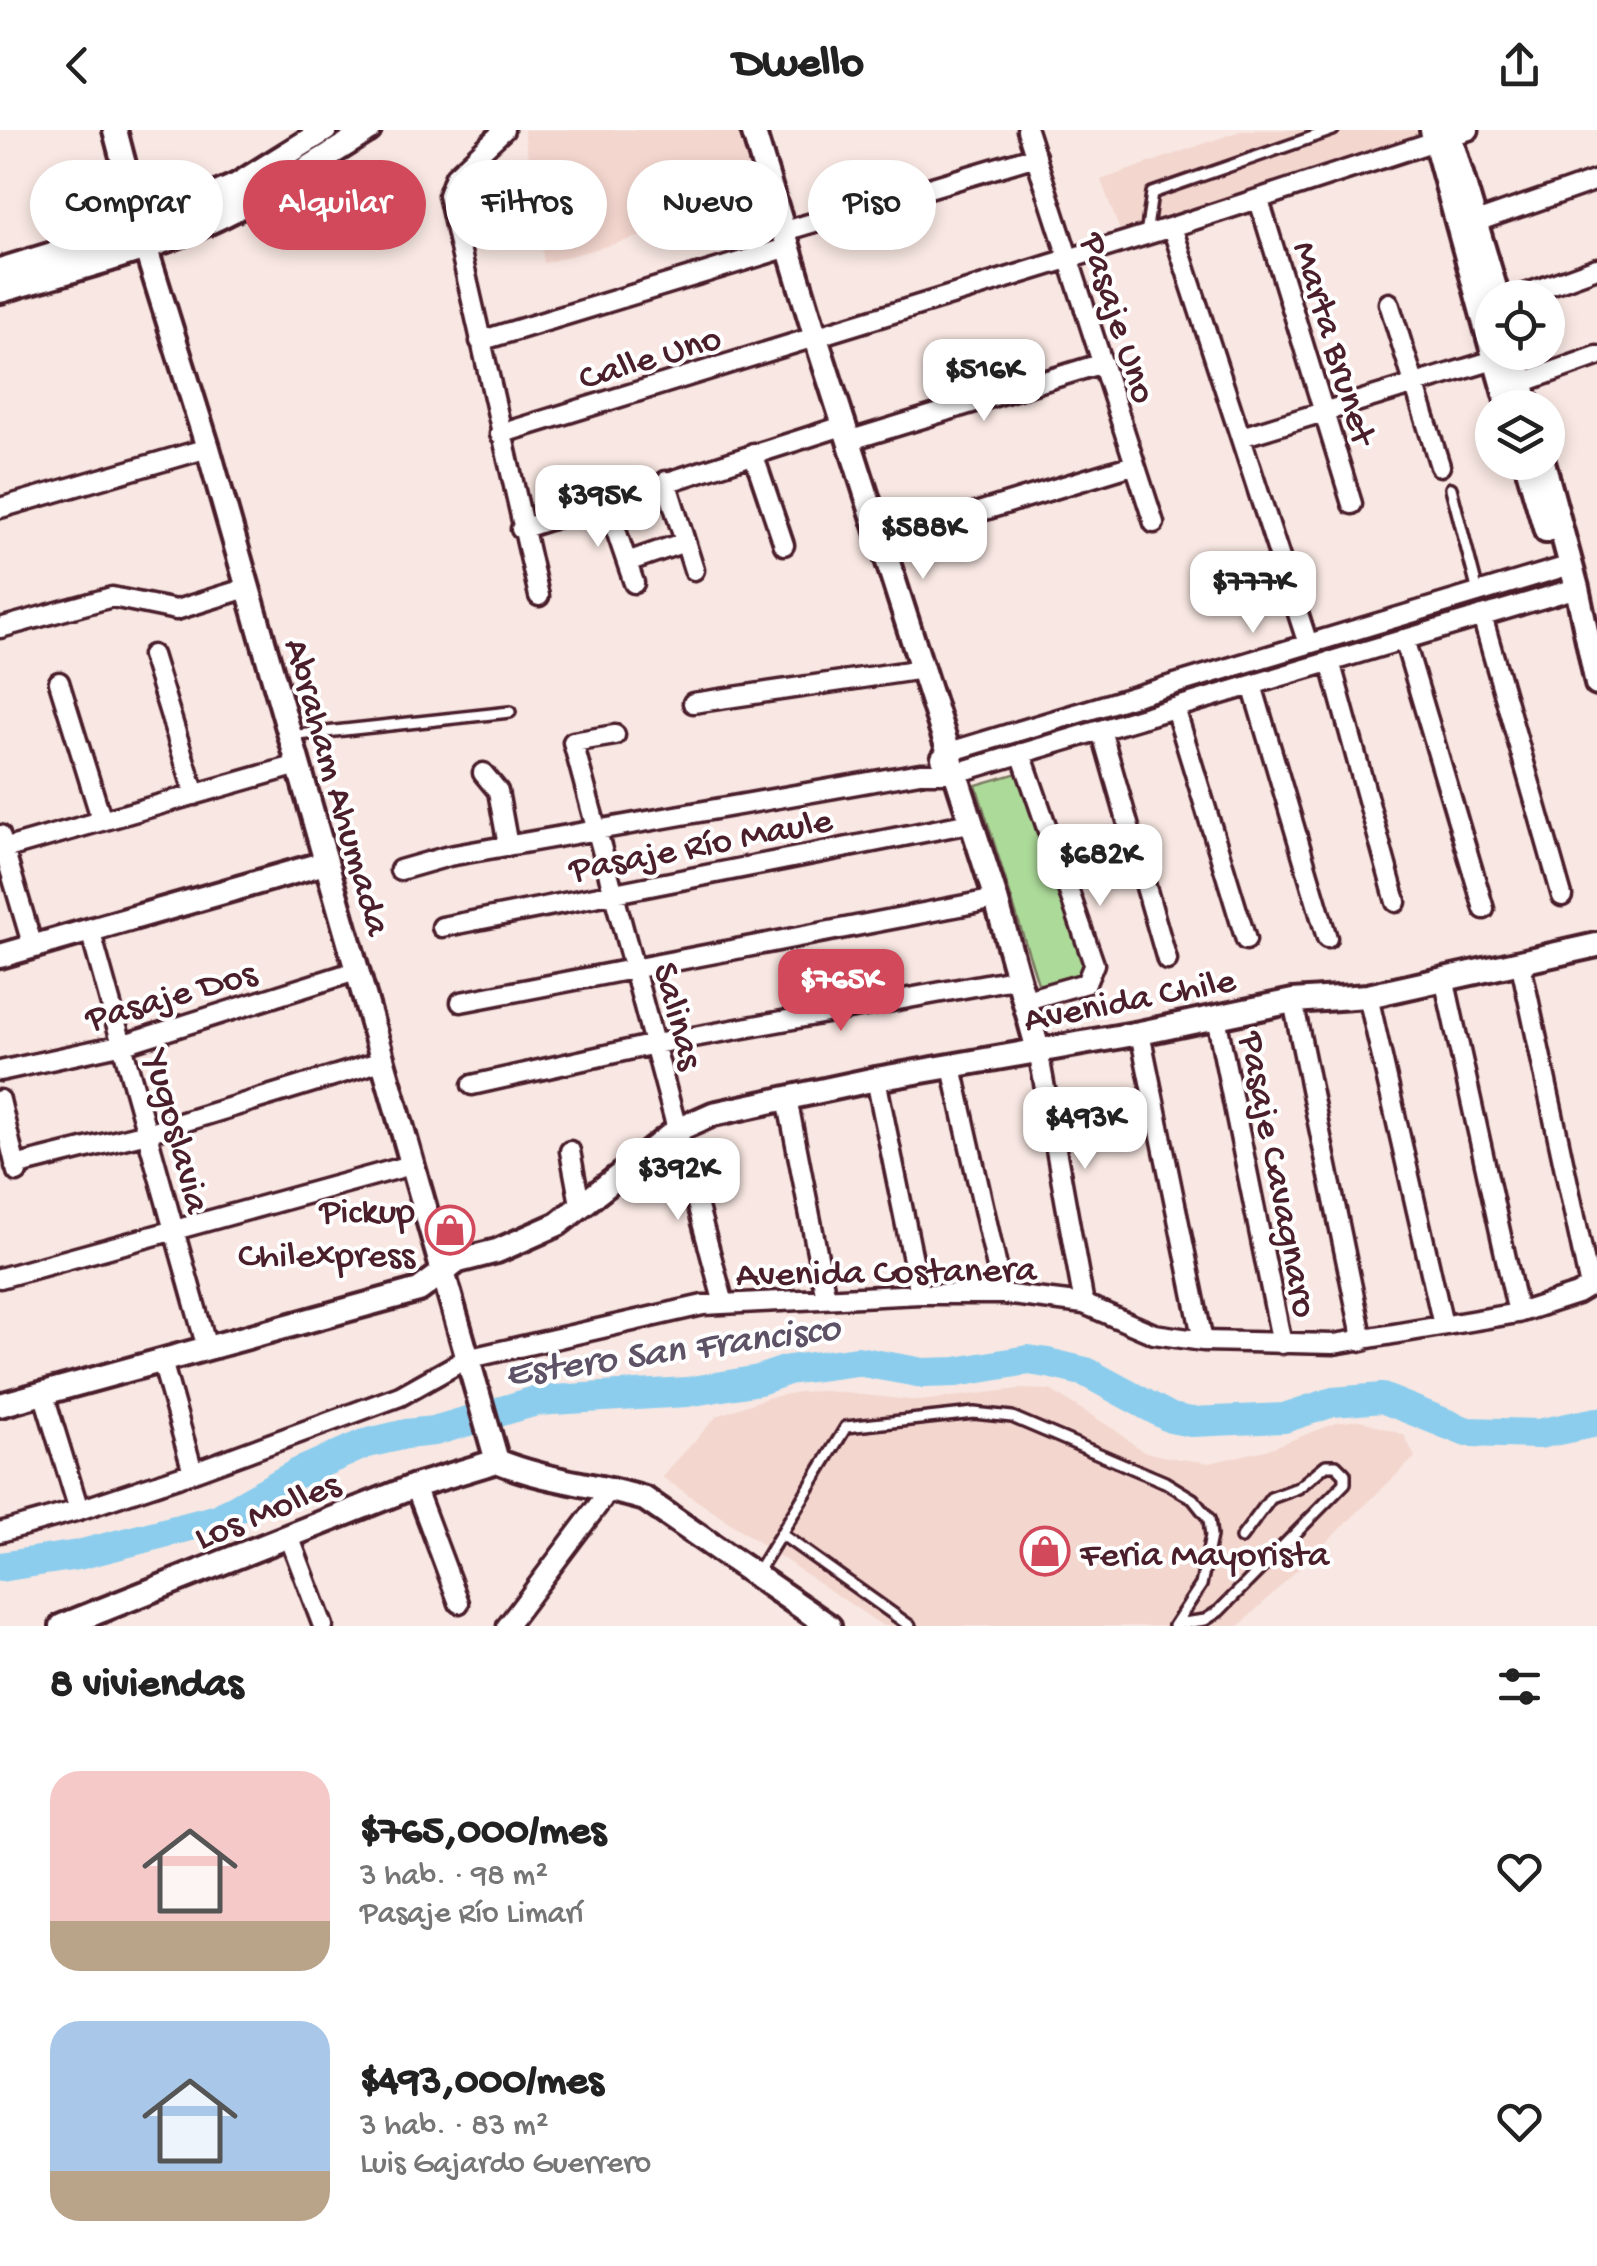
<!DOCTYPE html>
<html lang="es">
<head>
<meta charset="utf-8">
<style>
  body { margin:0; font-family:"Gochi Hand",sans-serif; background:#f2f2f2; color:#222; height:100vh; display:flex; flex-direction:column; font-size:38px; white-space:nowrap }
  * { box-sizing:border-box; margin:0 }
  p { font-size:32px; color:#767676 }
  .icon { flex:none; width:55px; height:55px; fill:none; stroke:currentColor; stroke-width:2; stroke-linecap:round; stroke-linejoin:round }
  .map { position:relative; height:1496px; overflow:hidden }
  .details { display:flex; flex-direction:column; background:#fff; flex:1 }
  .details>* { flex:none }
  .top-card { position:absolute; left:30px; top:30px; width:1000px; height:90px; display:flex; gap:20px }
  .controls { position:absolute; left:1475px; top:150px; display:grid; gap:20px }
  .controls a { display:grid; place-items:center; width:90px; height:90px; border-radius:50%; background:#fff; box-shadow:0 5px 15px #0003; font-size:50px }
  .price { position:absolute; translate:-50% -85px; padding:0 22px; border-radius:20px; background:#fff; color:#222; font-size:32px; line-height:65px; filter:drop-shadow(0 2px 5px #0008) }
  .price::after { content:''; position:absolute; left:50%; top:60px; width:30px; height:22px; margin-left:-15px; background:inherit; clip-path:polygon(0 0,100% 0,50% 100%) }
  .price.selected { background:#d1495b; color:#fff }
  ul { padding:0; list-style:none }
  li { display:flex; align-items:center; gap:30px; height:250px; padding:0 50px }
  li span { display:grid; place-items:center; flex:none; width:280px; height:200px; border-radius:30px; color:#555 }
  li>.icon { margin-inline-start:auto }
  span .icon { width:120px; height:120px; fill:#fffc; stroke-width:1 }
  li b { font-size:42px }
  h2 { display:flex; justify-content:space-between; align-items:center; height:120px; padding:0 50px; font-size:42px }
  .chip { padding:0 35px; border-radius:45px; background:#fff; box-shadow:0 5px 15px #0003; font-size:35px; line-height:90px }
  .chip.selected { background:#d1495b; color:#fff }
  header { display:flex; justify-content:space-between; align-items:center; height:130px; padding:0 50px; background:#fff; font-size:45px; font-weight:700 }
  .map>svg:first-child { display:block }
  .built { fill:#f3d6ce }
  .green { fill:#acda99; stroke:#7b7c62; stroke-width:2.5 }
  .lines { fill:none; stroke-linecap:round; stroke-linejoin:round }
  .river { stroke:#8ccdee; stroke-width:30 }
  .building { fill:#e7af9f; stroke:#4a1f2b; stroke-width:2.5 }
  .lane-casing { stroke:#4a1f2b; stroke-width:16 }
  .street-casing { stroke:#4a1f2b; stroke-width:25 }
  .secondary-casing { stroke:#4a1f2b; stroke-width:30 }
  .lane { stroke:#fff; stroke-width:9 }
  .street { stroke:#fff; stroke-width:18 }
  .secondary { stroke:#fff; stroke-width:22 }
  .labels { text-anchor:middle; stroke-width:8; stroke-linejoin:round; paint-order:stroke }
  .street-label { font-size:38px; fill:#4a1f2b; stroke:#fff }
  .poi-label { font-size:38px; fill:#4a1f2b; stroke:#fff; text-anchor:end }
  .water-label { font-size:40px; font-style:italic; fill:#5e5366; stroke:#fff }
</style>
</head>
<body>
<header><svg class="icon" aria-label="back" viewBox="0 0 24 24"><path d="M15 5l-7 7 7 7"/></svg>Dwello<svg class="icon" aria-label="share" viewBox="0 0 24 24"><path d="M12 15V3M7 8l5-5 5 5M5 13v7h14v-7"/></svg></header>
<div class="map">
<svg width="1597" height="1496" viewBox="0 0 1597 1496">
  <rect width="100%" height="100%" fill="#f8e7e2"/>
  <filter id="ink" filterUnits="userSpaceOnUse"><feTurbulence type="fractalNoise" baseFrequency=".01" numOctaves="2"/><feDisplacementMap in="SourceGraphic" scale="20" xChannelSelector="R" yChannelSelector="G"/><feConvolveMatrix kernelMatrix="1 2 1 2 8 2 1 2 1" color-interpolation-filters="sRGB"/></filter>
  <g filter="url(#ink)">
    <path class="built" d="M524,0H746L767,72L544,133Z
      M1243,0H1420L1422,6L1122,106L1101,50Z
      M1020,1259L1050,1260L1115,1300L1142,1321L1166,1327L1210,1333L1266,1320L1336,1293L1360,1290L1404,1305L1415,1327L1239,1496H883L662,1347L717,1286L767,1268L799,1262L825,1261L920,1271Z"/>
    <path class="green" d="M1021,642L1091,839L1082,851L1041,863L976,655Z"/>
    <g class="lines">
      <path class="river" d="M0,1437L78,1425L218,1389L298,1343L364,1314L406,1304L434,1301L536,1271L687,1262L759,1250L788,1240L857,1231L923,1243L956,1242L1028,1230L1048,1233L1086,1242L1171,1288L1191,1292L1284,1288L1333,1272L1382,1268L1467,1302L1538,1304L1597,1292"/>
    </g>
    <path class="building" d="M454,1084L461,1112L451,1115L443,1087Z"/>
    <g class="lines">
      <g class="lane-casing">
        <path id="lane" d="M1146,105L1152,63L1333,0
          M1451,358L1478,462
          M289,606L510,582
          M781,1404L910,1496
          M757,1443L846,1297L974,1283L1012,1287L1165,1352L1193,1369L1209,1389L1211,1406L1201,1455L1174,1496
          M1176,1494L1205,1490L1219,1481L1345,1353V1344L1336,1335H1326L1298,1358L1271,1368L1241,1408"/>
      </g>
      <g class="street-casing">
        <path id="street" d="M504,0L455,46L448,65L539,466
          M1027,0L1154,393
          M1259,70L1352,374
          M1476,92L1597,50
          M1172,97L1308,514
          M785,101L1036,26
          M1514,168L1597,138
          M1389,173L1440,336
          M480,211L789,117
          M1521,253L1597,226
          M500,304L1172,97L1469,0
          M1241,307L1504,227
          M851,310L1103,233
          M753,323L784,415
          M666,351L694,440
          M606,371L634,453
          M0,378L208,318
          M521,399L846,295
          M883,411L1133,335
          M627,432L685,412
          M1482,486L1562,766
          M0,498L112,467L176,480L247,458
          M1404,509L1484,779
          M152,525L195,665
          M1330,531L1396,772
          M59,552L102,691
          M1252,555L1327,808
          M693,573L923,539
          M1175,578L1246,810
          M1101,600L1167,830
          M615,605L573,612L724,1174
          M1021,623L1094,834L1086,853L1026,870
          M941,628L949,622L1571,435
          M483,643L498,661L508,716
          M0,705L33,817
          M0,720L298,635
          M400,740L449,726L920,643H956L1577,458
          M442,797L970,693
          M90,800L207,1218
          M1521,835L1590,1157
          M1444,848L1518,1183
          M1368,866L1443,1195
          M1293,871L1363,1211
          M461,872L996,769
          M1216,887L1282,1214
          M1140,903L1203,1211
          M1038,920L1084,1174
          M952,937L1003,1164
          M0,941L124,914L356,841
          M876,949L920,1164
          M472,955L655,914L1019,848
          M787,968L826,1168
          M0,970L17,1042
          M570,1021L580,1074
          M15,1036L147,1003L382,931
          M0,1148L411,1035
          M162,1231L193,1342
          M43,1262L79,1380
          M415,1356L459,1473
          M0,1402L79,1380L193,1342L400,1266L466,1229L703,1175L920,1164H1003L1084,1174L1154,1204L1203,1211L1334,1214L1518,1183L1577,1164L1597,1152
          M289,1406L323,1496
          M507,1496L611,1358"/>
      </g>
      <g class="secondary-casing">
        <path id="secondary" d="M115,0L146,119L208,318L497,1331
          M753,0L816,208L996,769L1038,920
          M1432,0L1492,219
          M1448,0L1498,168
          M0,140L141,97L237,55L325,0
          M0,161C61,143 123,128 182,104C248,77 309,38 369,0
          M1493,222L1509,278
          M1514,222L1528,278
          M1526,332L1546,401
          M1543,332L1577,458L1597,554
          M0,826L325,733
          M0,1275L419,1160L458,1131L497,1121L558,1094L677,1000L713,984L876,949L1140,903L1293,871L1368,866L1597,815
          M497,1331C545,1351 596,1354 645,1369L829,1496
          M62,1496L415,1356L497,1331"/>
      </g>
      <use href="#lane" class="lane"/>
      <use href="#street" class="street"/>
      <use href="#secondary" class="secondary"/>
    </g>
  </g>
  <defs>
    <g id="shop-ring" transform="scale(2.5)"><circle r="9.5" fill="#fff" stroke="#d1495b" stroke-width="1.5"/><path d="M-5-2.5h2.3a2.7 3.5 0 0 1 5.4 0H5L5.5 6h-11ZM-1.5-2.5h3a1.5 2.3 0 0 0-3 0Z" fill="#d1495b"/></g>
  </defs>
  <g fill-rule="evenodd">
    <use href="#shop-ring" x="450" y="1100"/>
    <use href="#shop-ring" x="1045" y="1421"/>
  </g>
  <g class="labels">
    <g class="street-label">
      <text transform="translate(1121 187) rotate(72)" y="13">Pasaje Uno</text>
      <text transform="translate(1337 212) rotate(73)" y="13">Marta Brunet</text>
      <text transform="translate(649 225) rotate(-17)" y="13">Calle Uno</text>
      <text transform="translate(340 656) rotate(74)" y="13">Abraham Ahumada</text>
      <text transform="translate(700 712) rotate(-11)" y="13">Pasaje Río Maule</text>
      <text transform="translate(170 863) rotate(-16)" y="13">Pasaje Dos</text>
      <text transform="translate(1129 867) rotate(-11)" y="13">Avenida Chile</text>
      <text transform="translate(681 885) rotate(75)" y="13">Salinas</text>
      <text transform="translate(180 1001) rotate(75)" y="13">Yugoslavia</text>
      <text transform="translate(1281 1044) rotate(79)" y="13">Pasaje Cavagnaro</text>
      <text transform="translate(886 1139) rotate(-1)" y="13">Avenida Costanera</text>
      <text transform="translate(266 1378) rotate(-22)" y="13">Los Molles</text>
    </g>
    <g class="poi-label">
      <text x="415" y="1091">Pickup<tspan x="415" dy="44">Chilexpress</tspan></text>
      <text x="1080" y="1434" text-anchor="start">Feria Mayorista</text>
    </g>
    <g class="water-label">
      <text transform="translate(672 1217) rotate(-8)" y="14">Estero San Francisco</text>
    </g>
  </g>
</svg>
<div class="controls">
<a><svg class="icon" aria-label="locate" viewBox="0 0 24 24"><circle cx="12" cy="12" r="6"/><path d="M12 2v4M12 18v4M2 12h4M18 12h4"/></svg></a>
<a><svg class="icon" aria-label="layers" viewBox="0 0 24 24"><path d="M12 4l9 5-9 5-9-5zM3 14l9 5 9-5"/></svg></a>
</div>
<b class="price" style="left:984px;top:294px">$516K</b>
<b class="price" style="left:598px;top:420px">$395K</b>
<b class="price" style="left:923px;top:452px">$588K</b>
<b class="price" style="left:1253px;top:506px">$777K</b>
<b class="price" style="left:1100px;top:779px">$682K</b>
<b class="price selected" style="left:841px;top:904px">$765K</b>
<b class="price" style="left:1085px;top:1042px">$493K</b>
<b class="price" style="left:678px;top:1093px">$392K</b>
<div class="top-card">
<a class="chip">Comprar</a>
<a class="chip selected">Alquilar</a>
<a class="chip">Filtros</a>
<a class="chip">Nuevo</a>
<a class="chip">Piso</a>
</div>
</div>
<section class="details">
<h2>8 viviendas<svg class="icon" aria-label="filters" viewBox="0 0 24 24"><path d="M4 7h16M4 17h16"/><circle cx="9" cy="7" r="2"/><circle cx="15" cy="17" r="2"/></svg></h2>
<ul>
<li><span style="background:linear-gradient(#f6c9c9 75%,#b9a48a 0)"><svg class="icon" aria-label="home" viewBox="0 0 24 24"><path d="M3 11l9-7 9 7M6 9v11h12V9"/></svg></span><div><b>$765,000/mes</b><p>3 hab. · 98 m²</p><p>Pasaje Río Limarí</p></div><svg class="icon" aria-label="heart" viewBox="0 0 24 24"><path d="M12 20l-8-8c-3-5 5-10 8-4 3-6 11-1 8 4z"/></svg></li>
<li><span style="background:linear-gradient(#a9c7e8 75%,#b9a48a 0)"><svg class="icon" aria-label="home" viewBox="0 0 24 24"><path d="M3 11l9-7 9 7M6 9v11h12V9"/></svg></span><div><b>$493,000/mes</b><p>3 hab. · 83 m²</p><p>Luis Gajardo Guerrero</p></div><svg class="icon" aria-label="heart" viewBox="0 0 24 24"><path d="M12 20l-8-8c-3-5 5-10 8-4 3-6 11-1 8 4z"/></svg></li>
</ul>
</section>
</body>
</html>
